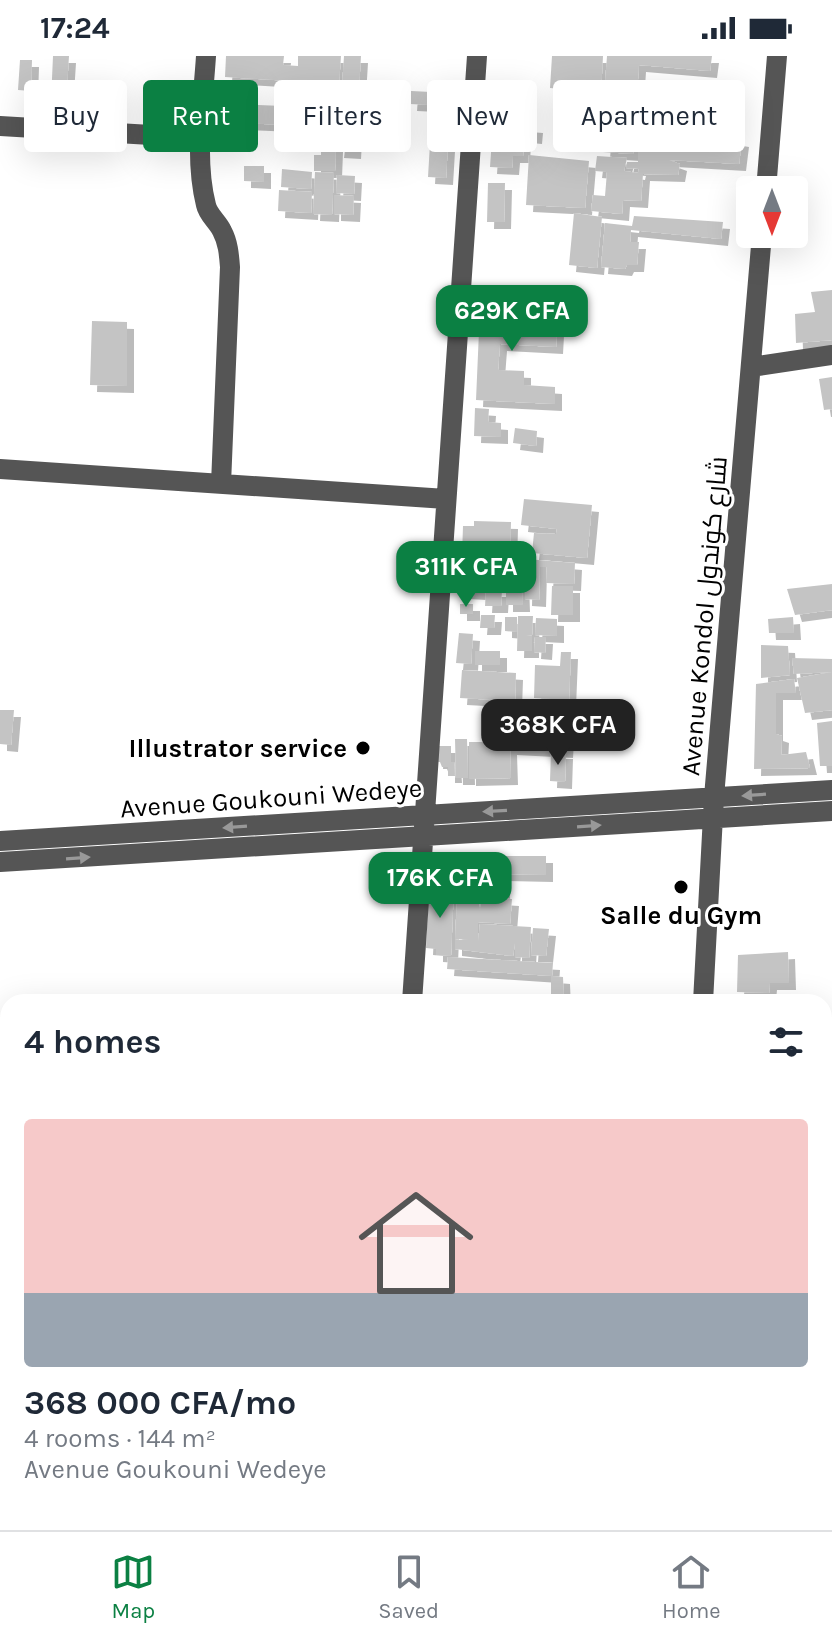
<!DOCTYPE html>
<html lang="en">
<head>
<meta charset="utf-8">
<style>
  body { margin:0; font-family:Karla,Cairo,sans-serif; background:#f6f6f7; color:#1f2937; height:100vh; display:flex; flex-direction:column; font-size:30px; white-space:nowrap }
  * { box-sizing:border-box; margin:0 }
  p { font-size:26px; color:#747a83 }
  .icon { flex:none; width:44px; height:44px; fill:none; stroke:currentColor; stroke-width:2; stroke-linecap:round; stroke-linejoin:round }
  .map { position:relative; flex:1; overflow:hidden }
  .side { position:absolute; left:0px; top:938px; width:832px; height:536px; display:flex; flex-direction:column; background:#fff; border-radius:24px 24px 0 0; box-shadow:0 8px 32px #0002 }
  .side>* { flex:none }
  .hud { position:absolute; left:24px; top:24px; width:784px; height:72px; display:flex; gap:16px }
  .needle { width:52px; rotate:180deg }
  .buttons { position:absolute; left:736px; top:120px; display:grid; gap:16px }
  .buttons a { display:grid; place-items:center; width:72px; height:72px; border-radius:8px; background:#fff; box-shadow:0 8px 32px #0002; font-size:40px }
  .price { position:absolute; translate:-50% -68px; padding:0 18px; border-radius:16px; background:#0b8043; color:#fff; font-size:26px; line-height:52px; filter:drop-shadow(0 2px 4px #0008) }
  .price::after { content:''; position:absolute; left:50%; top:48px; width:24px; height:18px; margin-left:-12px; background:inherit; clip-path:polygon(0 0,100% 0,50% 100%) }
  .price.current { background:#222; color:#fff }
  ul { padding:0; list-style:none }
  li { display:grid; align-content:center; gap:16px; height:424px; padding:0 24px }
  li span { display:grid; place-items:center; height:248px; border-radius:8px; color:#555 }
  li>.icon { margin-inline-start:auto }
  span .icon { width:144px; height:144px; fill:#fffc; stroke-width:1 }
  li b { font-size:34px }
  h2 { display:flex; justify-content:space-between; align-items:center; height:96px; padding:0 24px; font-size:34px }
  .pill { padding:0 28px; border-radius:8px; background:#fff; box-shadow:0 8px 32px #0002; font-size:28px; line-height:72px }
  .pill.current { background:#0b8043; color:#fff }
  .status { display:flex; justify-content:space-between; align-items:center; height:56px; padding:0 40px; background:#fff; direction:ltr }
  .status svg { height:22px; fill:currentColor }
  .tabs { display:flex; justify-content:space-around; align-items:center; height:112px; border-top:2px solid #e0e1e3; background:#fff; font-size:22px; color:#747a83 }
  .tabs a { display:grid; justify-items:center; gap:4px }
  .tabs .current { color:#0b8043 }
  .map>svg:first-child { display:block }
  .building { fill:#c4c4c4; filter:url(#shadow) }
  .lines { fill:none; stroke-linecap:round; stroke-linejoin:round }
  .minor { stroke:#555; stroke-width:20 }
  .oneway { fill:#999 }
  .poi-dot { fill:#000; stroke:#fff; stroke-width:3 }
  .labels { text-anchor:middle; stroke-width:6; stroke-linejoin:round; paint-order:stroke }
  .street-label { font-size:26px; fill:#000; stroke:#fff }
  .poi-label { font-size:26px; font-weight:bold; fill:#000; stroke:#fff; text-anchor:end }
</style>
</head>
<body>
<div class="status"><b>17:24</b><svg viewBox="0 0 49 12"><path d="M0 12V9h3v3zM5 12V6h3v6zM10 12V3h3v9zM15 12V0h3v12zM26 1h20v11H26zM47 4h2v5h-2z"/></svg></div>
<div class="map">
<svg width="832" height="1474" viewBox="0 0 832 1474">
  <defs>
    <filter id="shadow"><feDropShadow dx="7" dy="7" stdDeviation="0" flood-color="#0004"/></filter>
  </defs>
  <rect width="100%" height="100%" fill="#fff"/>
  <path class="building" d="M53,0H69L66,46L51,45Z
    M226,0H284L283,9L298,10V0H341L339,28L225,21Z
    M344,0H361L359,32L400,34L399,49L341,47Z
    M552,0H603L601,37L550,32Z
    M607,0H712L710,15L639,9L633,98L603,96L607,43L625,44L604,41Z
    M20,4H32L31,35L18,34Z
    M646,27L711,30L712,69L681,67V53L652,51L651,64L641,61Z
    M308,34L337,35L335,71L237,67V48L307,51Z
    M411,35L431,36V49L410,48Z
    M433,37L451,38L446,122L428,121Z
    M511,41H528L527,55H510Z
    M341,47L384,50L383,62L356,61L354,96L337,95L338,87H316L317,75H339Z
    M716,52H732L730,82L742,84L739,108L669,104L680,108L678,119L643,118L641,145L623,144L622,158L591,155L593,139L605,140L607,116L595,115L597,100L627,102L624,115L638,117L639,113L626,112L627,106H638V84L697,86L705,82L714,79Z
    M509,68L536,70L535,81L524,80L523,100H513L512,112L490,111L492,82H508Z
    M321,88L336,89L335,115H314V99H321Z
    M529,99L589,105L585,152L526,149Z
    M244,110H264V126L244,125Z
    M282,113L312,116L311,133L281,131Z
    M315,116L334,117L332,159L313,158Z
    M337,119L355,120L354,138L336,137Z
    M488,127H505L504,166H487Z
    M279,134L312,136L311,157L278,155Z
    M334,139L354,140L353,159L334,158Z
    M574,157L602,161L597,212L569,209Z
    M634,160L723,166L721,183L631,174L630,186H639L637,209H627L625,213L601,211L605,167L632,170Z
    M832,234V284L796,287L795,258L815,256L811,236Z
    M480,252L558,255L556,291L500,288L498,314L524,315V329L555,331V348L476,344Z
    M92,265L127,266V330L90,329Z
    M832,321V353L824,354L819,323Z
    M475,352L489,353L488,366L501,367V381L474,380Z
    M515,372L537,375L536,390L513,387Z
    M524,443L592,449L587,502L532,497L534,477L556,478L557,473L521,469Z
    M474,465L511,466L510,500L462,499L463,470H474Z
    M463,500L480,501V520L482,503L509,504L508,516L490,515L489,534H502L501,550H485L486,534H479V537L462,536Z
    M510,503H524V518H509Z
    M526,503L575,507L574,528L546,527L547,511H540L539,544L525,543Z
    M506,521H522L523,549H506Z
    M832,528V554L795,559L787,533Z
    M552,530H573V559H551Z
    M460,548H473V558H460Z
    M481,559H495L494,572H480Z
    M518,560H533L532,579L526,580H532V595H517Z
    M505,561H517V576L505,575Z
    M793,561L794,577H769L768,563Z
    M536,562L557,563V580L535,579Z
    M459,577L473,578L471,608L456,607Z
    M535,581H546L545,597L534,596Z
    M761,589L788,590L790,619L761,622Z
    M475,595H500V609H475Z
    M561,596H571L569,644L534,642L535,609L560,610Z
    M792,602L832,603V654L805,657L797,622L832,616L794,618Z
    M462,614L516,617L515,645L460,642Z
    M794,623L796,637H776V678L782,680L781,699L806,696L810,712L754,713L756,628Z
    M499,647H513L512,656L499,655Z
    M0,654H14L11,689L0,688Z
    M832,665V710H820L817,667Z
    M511,675L567,678L566,695L510,692L511,722L469,723V686H511Z
    M455,683H467L468,722H456Z
    M437,690H451V706H454L455,720H448V711H442L440,706H436Z
    M551,696H566L565,726L550,725Z
    M439,800H546V819L500,818V822H457V825H503V836H458V828H439Z
    M429,830L454,831L451,900L436,899V893L426,892Z
    M481,841L512,843L510,868L478,866V885L480,868L531,871L529,902L515,901V887L513,900L455,893V884L468,883H455L457,843L479,844L480,854Z
    M533,872L549,873L546,900L531,899Z
    M788,896L789,927H770L769,937L737,936L738,899Z
    M448,901L553,907L552,920L447,913Z
    M551,920L563,921L564,946H539V938L551,939Z
    M502,941L537,944V946H501Z
    M824,1225H832V1282L824,1283Z
    M0,1303H7L8,1329L0,1330Z
    M7,1332L8,1379L0,1378V1333Z
    M832,1352V1377L824,1378V1353Z
    M0,1383H8V1397H0Z
    M824,1413H832V1467L824,1468Z
    M832,1469V1474H779V1471Z
    M718,1470H776V1474H718Z"/>
  <g class="lines">
    <path class="minor" d="M206,0C203,48 194,102 206,149C208,159 218,166 222,175C228,186 229,198 230,211L221,428
      M0,70L201,82
      M766,134L777,0
      M751,311L832,299
      M0,413L446,443
      M0,785L832,734
      M0,806L832,755
      M412,946L477,0
      M703,946L714,741L762,178
      M824,1034H832
      M0,1069L8,1068
      M0,1198H8
      M824,1319H832
      M0,1438H8
      M439,1466L557,1474
      M374,1474L376,1466
      M669,1474L670,1466"/>
  </g>
  <defs><path id="oneway-solid" d="M-6-.8H1V-3.2L6.5 0L1 3.2V.8H-6Z" transform="scale(2)"/></defs>
  <g class="oneway">
    <use href="#oneway-solid" transform="translate(754 739) rotate(176)"/>
    <use href="#oneway-solid" transform="translate(495 755) rotate(177)"/>
    <use href="#oneway-solid" transform="translate(589 770) rotate(-4)"/>
    <use href="#oneway-solid" transform="translate(235 771) rotate(176)"/>
    <use href="#oneway-solid" transform="translate(78 802) rotate(-4)"/>
  </g>
  <g class="poi-dot">
    <circle cx="363" cy="692" r="8"/>
    <circle cx="681" cy="831" r="8"/>
  </g>
  <g class="labels">
    <g class="street-label">
      <text transform="translate(704 560) rotate(-85)" y="9">Avenue Kondol شارع كوندول</text>
      <text transform="translate(271 742) rotate(-4)" y="9">Avenue Goukouni Wedeye</text>
    </g>
    <g class="poi-label">
      <text x="347" y="701">Illustrator service</text>
      <text x="681" y="868" text-anchor="middle">Salle du Gym</text>
    </g>
  </g>
</svg>
<div class="buttons">
<a><svg class="needle" viewBox="-14 -14 28 28"><path d="M0-13l5 13h-10z" fill="#e53935"/><path d="M0 13l5-13h-10z" fill="#747a83"/></svg></a>
</div>
<b class="price" style="left:512px;top:297px">629K CFA</b>
<b class="price" style="left:466px;top:553px">311K CFA</b>
<b class="price current" style="left:558px;top:711px">368K CFA</b>
<b class="price" style="left:440px;top:864px">176K CFA</b>
<div class="hud">
<a class="pill">Buy</a>
<a class="pill current">Rent</a>
<a class="pill">Filters</a>
<a class="pill">New</a>
<a class="pill">Apartment</a>
</div>
<section class="side">
<h2>4 homes<svg class="icon" aria-label="filters" viewBox="0 0 24 24"><path d="M4 7h16M4 17h16"/><circle cx="9" cy="7" r="2"/><circle cx="15" cy="17" r="2"/></svg></h2>
<ul>
<li><span style="background:linear-gradient(#f6c9c9 70%,#9aa5b1 0)"><svg class="icon" aria-label="home" viewBox="0 0 24 24"><path d="M3 11l9-7 9 7M6 9v11h12V9"/></svg></span><div><b>368 000 CFA/mo</b><p>4 rooms · 144 m²</p><p>Avenue Goukouni Wedeye</p></div></li>
</ul>
</section>
</div>
<nav class="tabs">
<a class="current"><svg class="icon" aria-label="map" viewBox="0 0 24 24"><path d="M3 6l6-2 6 2 6-2v14l-6 2-6-2-6 2zM9 4v14M15 6v14"/></svg>Map</a>
<a><svg class="icon" aria-label="saved" viewBox="0 0 24 24"><path d="M7 4h10v16l-5-4-5 4z"/></svg>Saved</a>
<a><svg class="icon" aria-label="home" viewBox="0 0 24 24"><path d="M3 11l9-7 9 7M6 9v11h12V9"/></svg>Home</a>
</nav>
</body>
</html>
